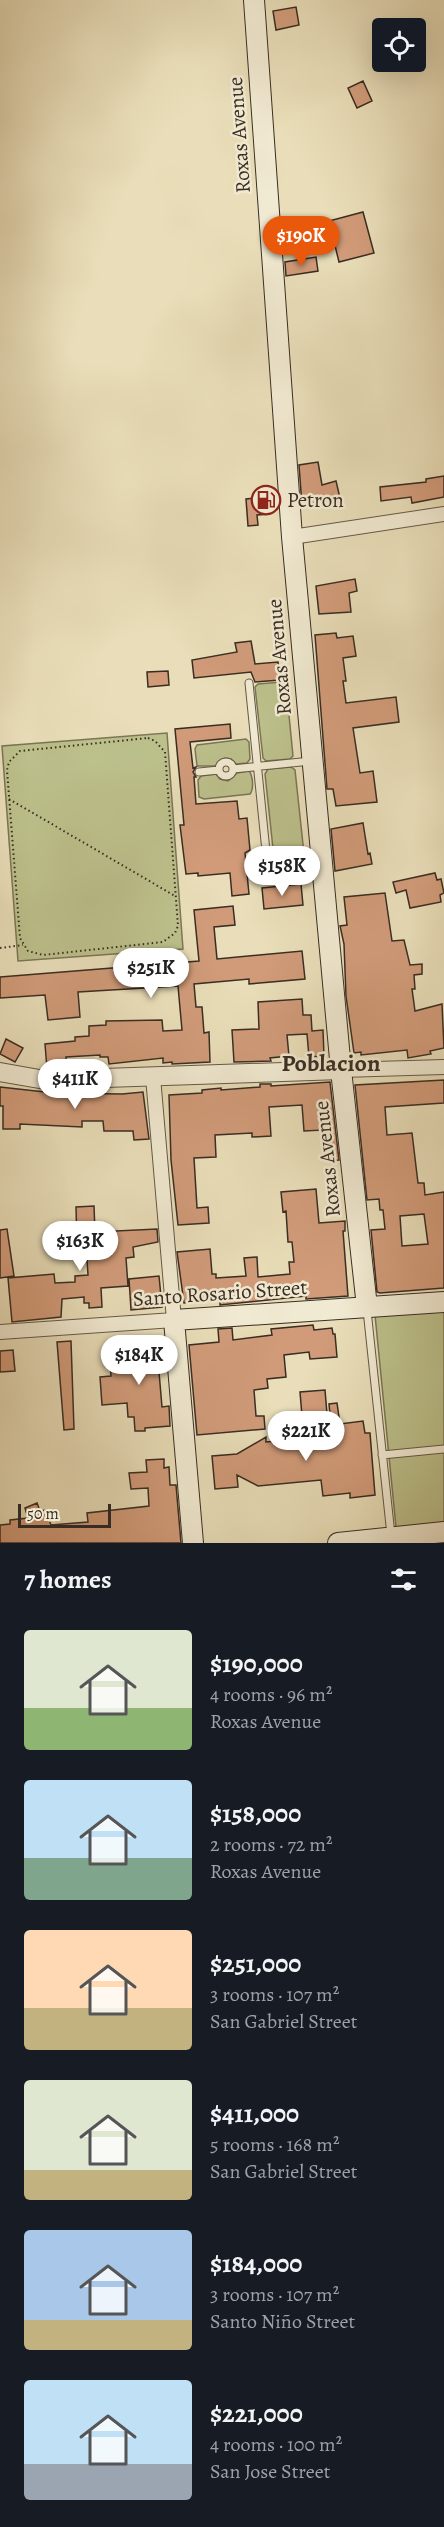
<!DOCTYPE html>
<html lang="en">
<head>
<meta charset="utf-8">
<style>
  body { margin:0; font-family:Alegreya,serif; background:#242831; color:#f1f3f6; height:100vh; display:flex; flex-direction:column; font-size:22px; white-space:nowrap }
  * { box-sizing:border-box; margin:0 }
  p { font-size:20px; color:#9ea1a6 }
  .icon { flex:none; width:33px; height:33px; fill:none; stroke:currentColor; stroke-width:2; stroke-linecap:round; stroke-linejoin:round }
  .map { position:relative; height:1543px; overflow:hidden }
  .drawer { display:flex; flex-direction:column; background:#171b24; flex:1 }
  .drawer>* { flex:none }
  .tools { position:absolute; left:372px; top:18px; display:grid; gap:12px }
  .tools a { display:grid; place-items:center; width:54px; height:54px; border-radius:6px; background:#171b24; box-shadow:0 6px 24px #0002; font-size:30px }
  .scale { position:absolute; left:18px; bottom:15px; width:93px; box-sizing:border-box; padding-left:6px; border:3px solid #392d23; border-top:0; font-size:16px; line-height:21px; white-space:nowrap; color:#392d23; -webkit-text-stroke:4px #f1ead2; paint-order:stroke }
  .price { position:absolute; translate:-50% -51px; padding:0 14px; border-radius:21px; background:#fff; color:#222; font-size:20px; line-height:39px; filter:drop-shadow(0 2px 3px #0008) }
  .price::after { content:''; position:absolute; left:50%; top:36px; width:18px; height:14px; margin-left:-9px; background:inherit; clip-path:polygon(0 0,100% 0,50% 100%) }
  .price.current { background:#ea580c; color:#fff }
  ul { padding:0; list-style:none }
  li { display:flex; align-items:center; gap:18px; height:150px; padding:0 24px }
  li span { display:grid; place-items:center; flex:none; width:168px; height:120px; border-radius:6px; color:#555 }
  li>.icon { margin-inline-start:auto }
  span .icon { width:72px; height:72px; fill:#fffc; stroke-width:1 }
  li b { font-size:26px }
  h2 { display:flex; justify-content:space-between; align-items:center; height:72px; padding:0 24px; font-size:26px }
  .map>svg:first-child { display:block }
  .green { fill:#bcc08b; stroke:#7a7657; stroke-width:1.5 }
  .building { fill:#d19b79; stroke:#392d23; stroke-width:1.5; fill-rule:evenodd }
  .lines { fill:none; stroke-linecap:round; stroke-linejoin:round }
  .service-casing { stroke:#655948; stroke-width:9 }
  .minor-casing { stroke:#655948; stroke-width:16 }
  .tertiary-casing { stroke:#655948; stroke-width:20 }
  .secondary-casing { stroke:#392d23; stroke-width:22 }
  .path { stroke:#392d23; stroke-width:2; stroke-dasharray:1.5 3; stroke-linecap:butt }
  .service { stroke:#f1ead2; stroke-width:7 }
  .minor { stroke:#f1ead2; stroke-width:14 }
  .tertiary { stroke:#f1ead2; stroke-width:18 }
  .secondary { stroke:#f1ead2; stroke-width:20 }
  .labels { text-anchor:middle; stroke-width:5; stroke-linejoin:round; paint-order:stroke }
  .street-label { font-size:21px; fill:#392d23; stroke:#f1ead2 }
  .poi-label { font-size:21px; fill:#392d23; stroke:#f1ead2; text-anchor:start }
  .quarter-label { font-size:24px; font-weight:bold; fill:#392d23; stroke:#f1ead2 }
</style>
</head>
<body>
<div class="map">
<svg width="444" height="1543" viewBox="0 0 444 1543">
  <rect width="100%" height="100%" fill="#e9deb9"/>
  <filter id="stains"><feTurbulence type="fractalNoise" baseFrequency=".00333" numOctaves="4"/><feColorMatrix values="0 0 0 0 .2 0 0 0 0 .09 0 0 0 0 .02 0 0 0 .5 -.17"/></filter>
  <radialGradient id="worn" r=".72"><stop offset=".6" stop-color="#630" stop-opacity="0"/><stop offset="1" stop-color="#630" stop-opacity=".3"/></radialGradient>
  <path class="green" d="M282,682L286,685L293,756L290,759L266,761L263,758L255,687L258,684Z
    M167,733L183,949L18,961L2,746Z
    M246,739L249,742L250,759L247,763L236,764L231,759L225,758L215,766H197L195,749L197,745Z
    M291,767L295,770L305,863L302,867L278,869L275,867L265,774L268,769Z
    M249,771C253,776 254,789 250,794L204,799L199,797L198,780L201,776L216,774L220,779L228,781L237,773Z
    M444,1311V1523L396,1527L375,1315Z"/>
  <path class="building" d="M296,7L299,25L276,30L273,11Z
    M363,81L372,101L357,108L348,88Z
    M363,212L374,253L339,262L329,221Z
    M316,257L318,271L286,276L285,262Z
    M318,462L322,485L336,481L340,498L302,505L299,465Z
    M444,476V497L412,503L411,497L381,501L380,487L426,482V479Z
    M255,498L256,504L269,502L270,514L257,515L258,525L248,526L246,499Z
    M355,579L357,591L349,593L351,612L319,614L316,586Z
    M336,633L337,638L353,636L356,656L343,658L346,681H343L346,703L396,697L399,722L353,728L360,773L373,771L377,802L336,806L333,789H327L315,635Z
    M251,641L255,664L278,662L280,680L255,682L251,672L194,678L192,660L237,652L235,643Z
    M168,671L169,685L148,687L147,672Z
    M230,724L231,738L190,742L193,768L196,767L193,772L196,777H194L196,804L237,801L239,819L247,818L250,850L245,853L249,894L232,896L230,873L198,876V873L186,874L180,825H184L175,729Z
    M363,823L368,854L370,853L372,864L335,871L331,829Z
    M435,873L437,880L441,879L444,893L440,895L441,902L410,908L406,890L396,893L393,882Z
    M301,884L303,905L264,909L262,888Z
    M385,893L392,941L404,940L410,965L422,964V974L414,975L415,989H412L415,1011L442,1004L444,1048L430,1051L431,1054L408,1058L407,1050L361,1055V1052L354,1053L346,996L344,944L340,926L347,925L344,897Z
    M233,906L235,925L214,927L217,959L302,951L305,979L249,984V979L194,984L196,1007H202L204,1033L209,1032L210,1062L172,1064V1062L163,1063V1058L109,1064L108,1057H100V1055L66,1057L67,1068L47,1069L45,1044L75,1041V1037L89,1036V1026L106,1025V1021L162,1020L163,1031L182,1030L178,986L78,992L80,1017L48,1020L45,995L0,998V977L199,961L194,910Z
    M302,999L303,1015H311L312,1031L323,1030L324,1056L309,1057L307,1034L287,1035L289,1056L270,1058L271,1061L234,1062L232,1030L259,1029L258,1002Z
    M6,1039L23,1048L15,1062L0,1054Z
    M444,1080V1103L385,1107L387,1135L412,1133L418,1183H424L425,1195L444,1192V1288L380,1293L377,1292L371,1230L385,1229L383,1210H380L379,1199L367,1200L355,1085ZM424,1214L428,1244L402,1246L400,1216Z
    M330,1082L339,1160L325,1161L323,1130L304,1131L302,1105L269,1107L271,1136L252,1137V1133L215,1135L216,1157L194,1158L197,1208L208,1207L209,1223L178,1225L171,1160L169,1095L202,1093V1090L221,1088V1090L260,1087V1084H271V1086Z
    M0,1087L54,1093L122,1094L143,1092L149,1139L134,1140L133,1131H104L103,1121H82V1127L20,1124V1129H3V1106H0Z
    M316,1189L319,1223L345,1221V1231H343L348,1296L306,1299V1296L220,1305V1300L184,1303L177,1252L210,1249L212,1274H216V1278L246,1276L244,1258L257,1257L258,1277L290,1274L289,1262H294L292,1242H288L286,1211L283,1212L281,1192Z
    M94,1206L95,1232L157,1229L158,1242L133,1247L134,1257L126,1258L128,1286L101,1288L102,1307L89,1308V1303H84V1297L62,1299L61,1317L12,1322L8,1278L54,1274L55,1283L75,1282V1276L88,1275L86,1245L77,1246L76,1207Z
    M7,1229L14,1276L0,1278V1230Z
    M159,1276L162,1307L131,1310L129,1279Z
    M313,1325L314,1330L332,1328L333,1334H335L337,1357L310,1359L309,1352L284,1355L286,1377L267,1379L268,1388L254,1390L256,1416H264L265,1429L197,1435L189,1345L219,1342L218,1329L232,1328L233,1340L272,1335L271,1329Z
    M71,1341L74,1429L64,1430L57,1342Z
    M158,1342L159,1351H165L166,1368H161L162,1372H159L162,1407L169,1406L170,1426L145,1428V1431H135L134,1417H128L127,1403L102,1405L100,1377L111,1376L110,1364L130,1362L129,1345Z
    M13,1350L15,1371L0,1372V1351Z
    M325,1390L327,1414L302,1416L300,1392Z
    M337,1403L340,1424L363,1421L365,1433H370L375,1495L350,1498V1493L323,1496L321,1480L258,1486L237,1475L238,1487L215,1489L212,1456L237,1454L266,1437V1442L332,1436L329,1404Z
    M164,1459V1468L169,1467L170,1485H176L181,1543H0V1525L10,1524V1520L28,1518L25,1508L37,1503L40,1511L45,1510L51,1525L88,1522L87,1513L149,1506L148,1488L131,1489L129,1473L147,1472L146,1460Z"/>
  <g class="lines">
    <g class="service-casing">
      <path id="service" d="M249,683L268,871L271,876L276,877L322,873
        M219 769a7 7 0 1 1 14 0a7 7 0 1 1-14 0Z
        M233,769L311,761
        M199,772L219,770
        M367,1310L391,1535
        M382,1455L444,1449"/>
    </g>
    <g class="minor-casing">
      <path id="minor" d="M292,537L444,514
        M341,1070L444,1067
        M0,1332L174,1320L153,1077"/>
    </g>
    <g class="tertiary-casing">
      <path id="tertiary" d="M0,1072L45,1080L341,1070"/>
    </g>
    <g class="secondary-casing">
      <path id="secondary" d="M254,0L292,537L341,1070L367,1307
        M193,1543L174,1320L444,1302
        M338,1543L444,1532"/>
    </g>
    <path class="path" d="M148,738L155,741L165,752L178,926L175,933L163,942L43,955L28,951L20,938L7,770L9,762L20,751Z
      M9,799L175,896
      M0,948L23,945"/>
    <use href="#service" class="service"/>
    <use href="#minor" class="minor"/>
    <use href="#tertiary" class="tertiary"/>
    <use href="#secondary" class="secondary"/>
  </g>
  <defs>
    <g id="fuel-ring" transform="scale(1.5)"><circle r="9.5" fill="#f1ead2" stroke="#8f2418" stroke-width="1.5"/><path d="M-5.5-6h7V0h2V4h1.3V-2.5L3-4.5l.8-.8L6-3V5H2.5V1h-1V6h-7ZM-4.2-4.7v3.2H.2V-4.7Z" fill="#8f2418"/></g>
  </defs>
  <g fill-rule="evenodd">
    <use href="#fuel-ring" x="266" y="500"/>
  </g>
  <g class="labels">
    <g class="street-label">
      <text transform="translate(239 135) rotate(-94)" y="7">Roxas Avenue</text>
      <text transform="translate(279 657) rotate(-95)" y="7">Roxas Avenue</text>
      <text transform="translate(327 1159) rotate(-96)" y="7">Roxas Avenue</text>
      <text transform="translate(220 1293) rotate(-4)" y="7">Santo Rosario Street</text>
    </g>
    <g class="poi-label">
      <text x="287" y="507">Petron</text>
    </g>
    <g class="quarter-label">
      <text x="331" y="1071">Poblacion</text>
    </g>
  </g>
  <rect width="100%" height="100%" filter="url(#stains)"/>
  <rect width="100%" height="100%" fill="url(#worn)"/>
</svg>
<div class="tools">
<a><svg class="icon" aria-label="locate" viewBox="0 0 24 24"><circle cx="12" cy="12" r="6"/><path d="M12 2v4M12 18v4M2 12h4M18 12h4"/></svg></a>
</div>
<div class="scale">50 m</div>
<b class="price current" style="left:301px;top:267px">$190K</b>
<b class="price" style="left:282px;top:897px">$158K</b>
<b class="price" style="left:151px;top:999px">$251K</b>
<b class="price" style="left:75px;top:1110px">$411K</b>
<b class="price" style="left:80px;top:1272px">$163K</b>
<b class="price" style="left:139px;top:1386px">$184K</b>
<b class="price" style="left:306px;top:1462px">$221K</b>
</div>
<section class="drawer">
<h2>7 homes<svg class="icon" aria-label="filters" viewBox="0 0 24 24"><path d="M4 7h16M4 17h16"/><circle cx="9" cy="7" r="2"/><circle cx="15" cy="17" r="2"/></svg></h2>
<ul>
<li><span style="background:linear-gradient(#dfe7d0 65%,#8fb573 0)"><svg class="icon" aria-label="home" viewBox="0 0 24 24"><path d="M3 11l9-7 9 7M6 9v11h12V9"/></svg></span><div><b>$190,000</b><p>4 rooms · 96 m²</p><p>Roxas Avenue</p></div></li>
<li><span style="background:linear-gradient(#bfe0f5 65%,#7fa58c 0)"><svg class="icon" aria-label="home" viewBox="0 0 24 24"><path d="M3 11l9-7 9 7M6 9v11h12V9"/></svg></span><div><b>$158,000</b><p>2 rooms · 72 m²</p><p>Roxas Avenue</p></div></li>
<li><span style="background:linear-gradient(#ffd9b3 65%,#c2b280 0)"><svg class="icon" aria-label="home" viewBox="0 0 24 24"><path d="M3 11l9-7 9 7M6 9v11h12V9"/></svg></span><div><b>$251,000</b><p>3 rooms · 107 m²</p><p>San Gabriel Street</p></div></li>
<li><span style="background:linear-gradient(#dfe7d0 75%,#c2b280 0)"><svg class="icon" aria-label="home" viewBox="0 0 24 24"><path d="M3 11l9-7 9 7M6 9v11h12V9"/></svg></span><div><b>$411,000</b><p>5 rooms · 168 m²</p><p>San Gabriel Street</p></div></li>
<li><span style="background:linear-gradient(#a9c7e8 75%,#c2b280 0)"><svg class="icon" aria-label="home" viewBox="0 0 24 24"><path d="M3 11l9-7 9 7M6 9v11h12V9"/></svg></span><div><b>$184,000</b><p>3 rooms · 107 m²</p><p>Santo Niño Street</p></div></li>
<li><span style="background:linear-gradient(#bfe0f5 70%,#9aa5b1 0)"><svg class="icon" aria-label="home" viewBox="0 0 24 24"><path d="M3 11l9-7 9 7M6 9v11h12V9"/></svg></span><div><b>$221,000</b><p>4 rooms · 100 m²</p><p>San Jose Street</p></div></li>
</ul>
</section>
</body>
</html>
